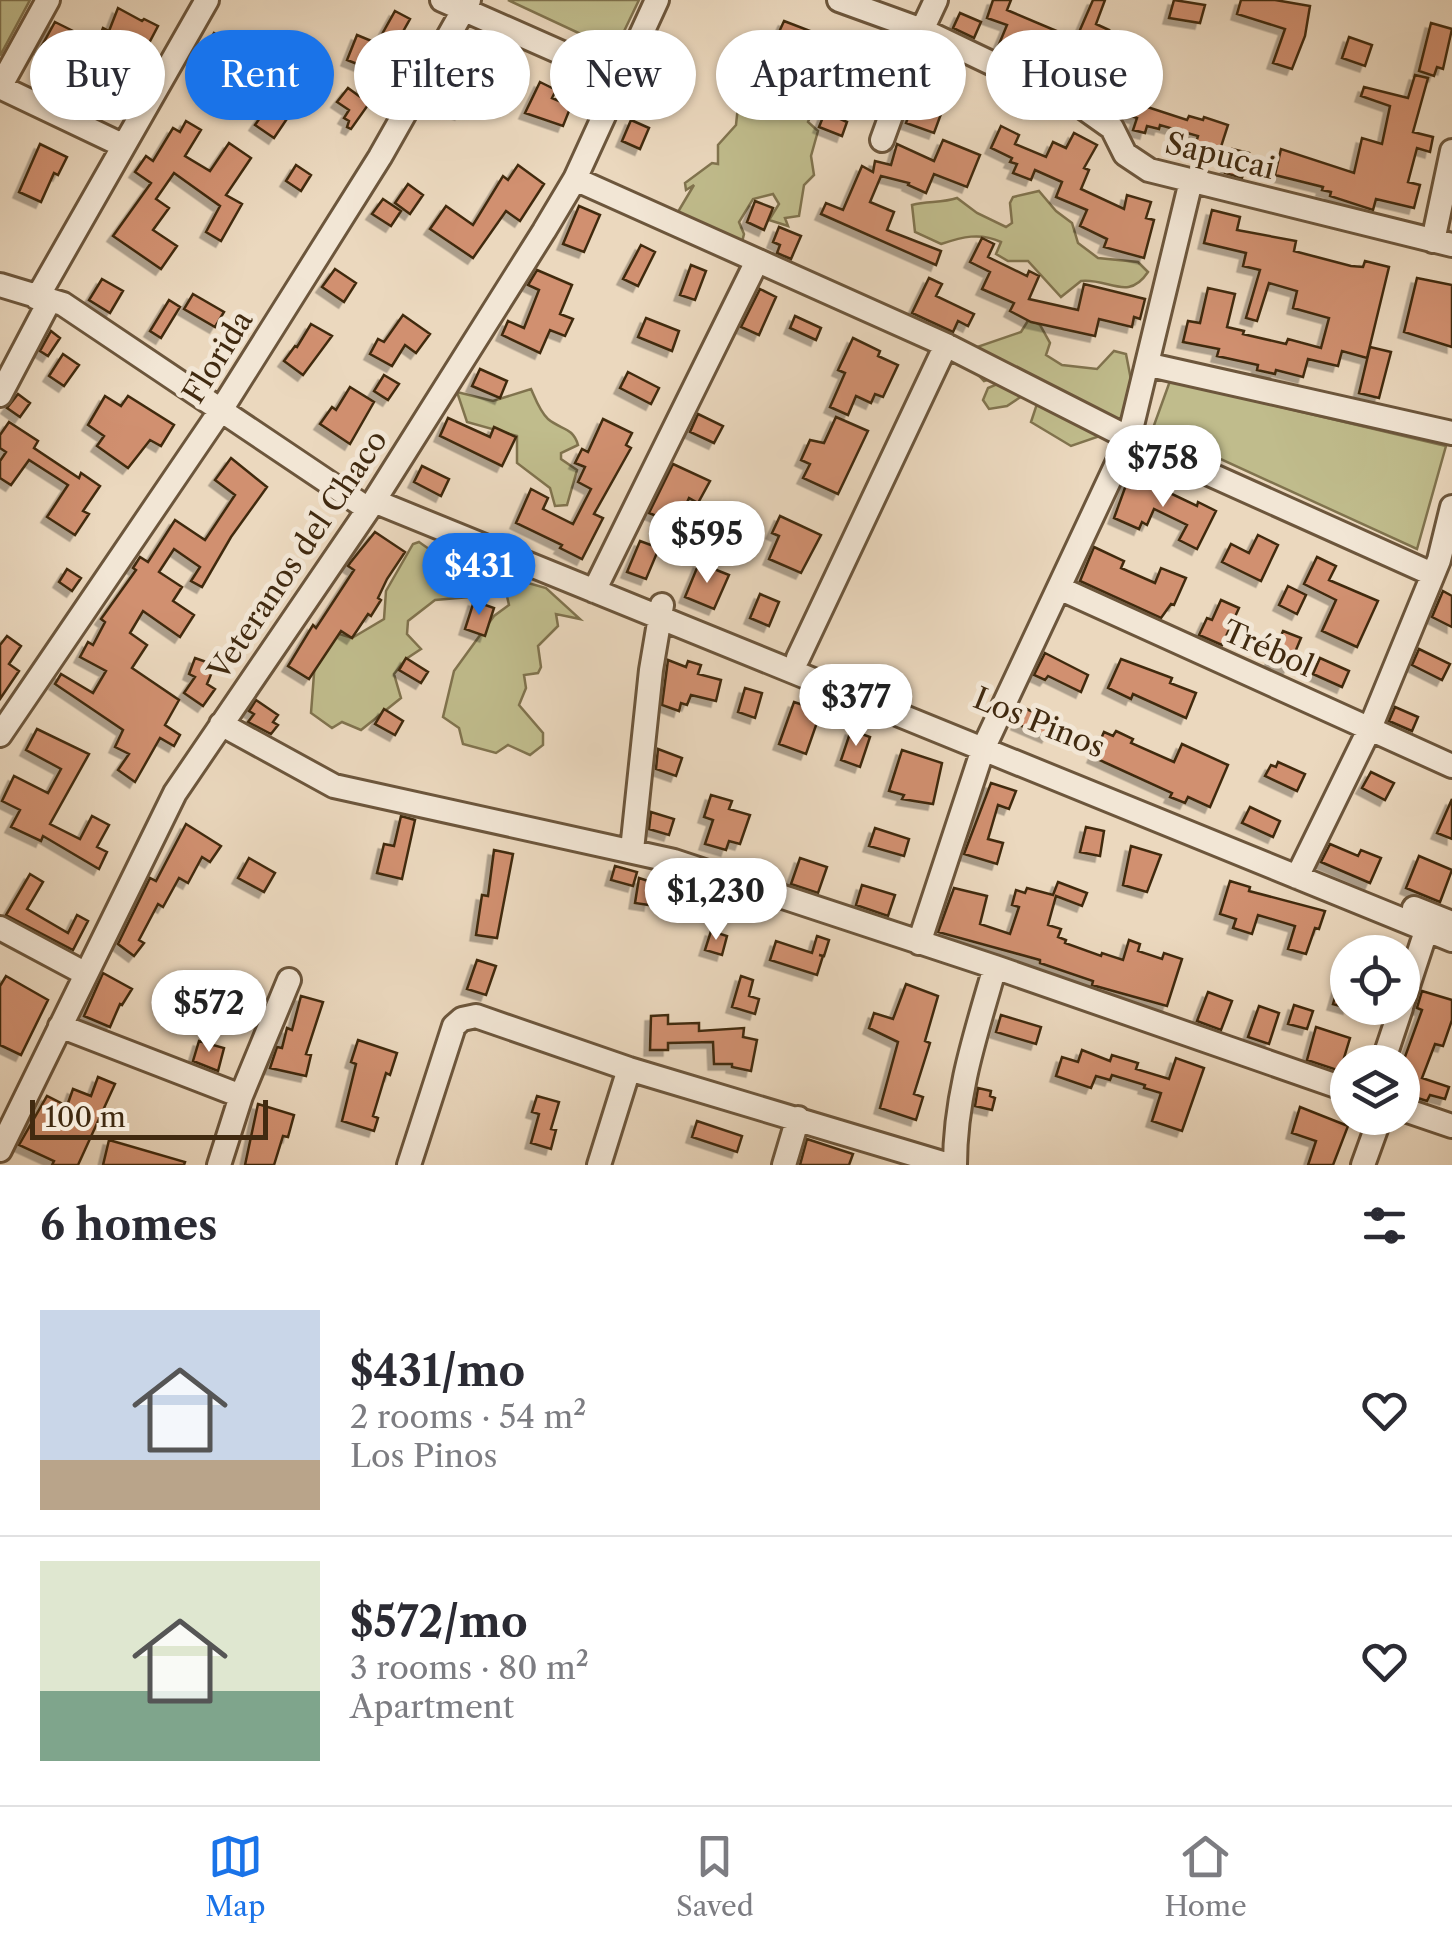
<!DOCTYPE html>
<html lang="en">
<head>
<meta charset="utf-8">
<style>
  body { margin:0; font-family:"Libre Caslon Text",serif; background:#f7f7f7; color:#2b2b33; height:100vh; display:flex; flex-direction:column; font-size:38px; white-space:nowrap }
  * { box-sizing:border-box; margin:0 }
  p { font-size:32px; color:#7c7c81 }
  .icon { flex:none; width:55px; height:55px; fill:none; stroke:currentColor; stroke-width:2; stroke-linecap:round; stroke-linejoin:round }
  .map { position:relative; height:1165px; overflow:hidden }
  .sheet { display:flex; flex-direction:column; background:#fff; flex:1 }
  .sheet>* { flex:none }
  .hud { position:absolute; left:30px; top:30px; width:1392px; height:90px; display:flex; gap:20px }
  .buttons { position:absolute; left:1330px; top:935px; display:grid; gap:20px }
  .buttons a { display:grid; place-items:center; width:90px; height:90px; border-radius:50%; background:#fff; box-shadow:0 2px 8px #0004; font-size:50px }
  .scale { position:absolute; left:30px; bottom:25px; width:238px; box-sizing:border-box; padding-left:10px; border:5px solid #412a10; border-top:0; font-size:28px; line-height:35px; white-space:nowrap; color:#412a10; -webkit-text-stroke:8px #f2e6d5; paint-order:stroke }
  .price { position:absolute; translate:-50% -85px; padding:0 22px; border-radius:35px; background:#fff; color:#222; font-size:32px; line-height:65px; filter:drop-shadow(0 2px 5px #0008) }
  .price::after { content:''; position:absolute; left:50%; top:60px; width:30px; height:22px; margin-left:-15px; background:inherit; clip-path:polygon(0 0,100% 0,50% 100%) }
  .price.active { background:#1a73e8; color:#fff }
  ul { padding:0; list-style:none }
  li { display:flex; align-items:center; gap:30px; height:250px; padding:0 40px }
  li+li { border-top:2px solid #e1e1e2 }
  li span { display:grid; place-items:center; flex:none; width:280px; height:200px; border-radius:0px; color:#555 }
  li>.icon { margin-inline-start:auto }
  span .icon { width:120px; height:120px; fill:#fffc; stroke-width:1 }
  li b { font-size:42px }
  h2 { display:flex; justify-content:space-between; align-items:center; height:120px; padding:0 40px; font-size:42px }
  .tag { padding:0 35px; border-radius:45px; background:#fff; box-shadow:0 2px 8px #0004; font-size:35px; line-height:90px }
  .tag.active { background:#1a73e8; color:#fff }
  .tabs { display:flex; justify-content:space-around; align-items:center; height:140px; border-top:2px solid #e1e1e2; background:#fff; font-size:28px; color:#7c7c81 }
  .tabs a { display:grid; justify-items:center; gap:5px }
  .tabs .active { color:#1a73e8 }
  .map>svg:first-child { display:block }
  .green { fill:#c0bc8c; stroke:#80734e; stroke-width:2.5 }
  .building { fill:#d19070; stroke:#412a10; stroke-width:2.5; filter:url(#shadow) }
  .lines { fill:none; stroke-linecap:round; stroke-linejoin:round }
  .minor-casing { stroke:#6c563c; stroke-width:28 }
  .minor { stroke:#f2e6d5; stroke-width:22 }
  .labels { text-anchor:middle; stroke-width:10; stroke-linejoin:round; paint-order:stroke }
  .street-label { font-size:30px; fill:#412a10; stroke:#f2e6d5 }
</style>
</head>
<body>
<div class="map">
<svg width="1452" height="1165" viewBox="0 0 1452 1165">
  <defs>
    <filter id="shadow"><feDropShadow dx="-5.5" dy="5.5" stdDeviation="0" flood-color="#0004"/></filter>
  </defs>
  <rect width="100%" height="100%" fill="#ebd8be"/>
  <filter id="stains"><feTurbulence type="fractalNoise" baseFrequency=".002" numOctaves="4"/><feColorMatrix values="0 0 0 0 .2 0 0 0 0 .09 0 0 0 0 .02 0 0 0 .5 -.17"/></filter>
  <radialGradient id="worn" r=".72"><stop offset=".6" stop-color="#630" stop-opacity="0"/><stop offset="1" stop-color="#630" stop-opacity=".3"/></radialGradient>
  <path class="green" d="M0,0H30L0,56Z
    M508,0H639L615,50Z
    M790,54L803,58L811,67L806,85L813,110L808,122L818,131L811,156L814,175L804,185L799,216L785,218L788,226L769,220L779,204L773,194L753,199L739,222L744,234L741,246L669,227L694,185L686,190L685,183L712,163L718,164V145L736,125L738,106L757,100L771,87L761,69L777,56Z
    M1039,191L1056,211L1072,223L1078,243L1098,258L1138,262L1148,272C1128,302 1109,278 1081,281L1061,297L1028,261H1008L996,254L1001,242C980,232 962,237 941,244L915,232L912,205C928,201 942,203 957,198L977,213L1006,227L1012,223L1010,203L1013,197Z
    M1029,319L1040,325L1050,343L1046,355L1062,365L1097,369L1114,351L1126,354L1133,390L1126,427L1071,446L1031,422L1037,404L1025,394L1007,406L989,409L983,400L988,388L1000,383V376L984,381L966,362L977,347L1021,332Z
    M1170,381L1446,446L1417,549L1153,428Z
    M531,389C535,398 540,412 548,419C561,430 573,427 578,445L561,453V459L577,470L567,505L555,506L550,488L517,463V436L467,422L457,392L493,401Z
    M419,542L429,549L438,573L452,575L460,560L480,570L490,587L481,596L435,600L408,621L407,634L421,649L406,659L394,674L401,698L361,730L342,722L332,728L311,713L315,661L333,632L352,638L384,619L386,591L413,544Z
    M521,581L546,588L580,619L556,614L558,626L538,646L541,667L538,673L524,675L526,688L519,705L543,733V745L530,755L508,745L496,753L463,744L459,728L443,717L454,671L494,616L509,605L506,592L513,591Z"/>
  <path class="building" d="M993,0H1011L1007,10L1066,35L1051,67L1061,71L1058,78L1031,66L1032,63L997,49L1007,25L987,18Z
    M1093,0H1105L1096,24L1109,30L1103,44L1092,40L1090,45L1076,39Z
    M1174,0L1205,5L1200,23L1169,18Z
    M1241,0H1275L1310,6L1305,36L1292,69L1273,63L1285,29L1237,14Z
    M118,8L142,21L144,19L158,26L139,62L98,41L103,28L109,31Z
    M395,11L410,19L396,44L381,36Z
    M960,13L981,22L974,38L953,28Z
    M784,21L841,43L844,35L873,46L857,87L812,73L820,56L789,44L788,49L774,43Z
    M55,22L81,35L64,64L40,49Z
    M1431,23L1452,29L1443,69L1437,67L1434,76L1419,71Z
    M214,33L234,45L220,66L201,54Z
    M357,35L374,42L365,67L347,60Z
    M1349,37L1372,45L1365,66L1342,58Z
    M464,40L490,51L460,114L443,107L466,54L458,50Z
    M210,64L243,87L231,104L198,81Z
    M371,64L396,74L390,89L382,85L351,129L347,127L349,121L344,118L349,110L337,102L348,88L359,96Z
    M508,64L520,68L514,86L502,82Z
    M1415,75L1428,78L1413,132L1433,137L1430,152L1417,148L1408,182L1420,185L1414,208L1376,199L1373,210L1330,196L1331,192L1322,190L1323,187L1275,175L1281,149L1354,173L1362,138L1382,144L1390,106L1361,96L1364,87L1408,98Z
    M656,76L678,85L668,109L646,100Z
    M923,76L947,85L936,113L941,114L934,133L906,123Z
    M286,80L305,92L274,138L255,125Z
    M540,82L556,90L552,98L571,106L563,126L525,113Z
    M1132,102L1187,120L1189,116L1203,120L1204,117L1228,125L1219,153L1195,146L1198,136L1160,125L1159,129L1147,126L1145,133L1133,130L1137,118L1128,115Z
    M825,112L847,122L842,136L819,127Z
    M631,120L649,128L640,149L622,141Z
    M186,121L201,130L185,156L210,171L229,143L251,158L226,195L242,204L221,241L206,232L220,206L174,173L156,199L169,208L153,230L177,246L161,269L113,236L151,183L135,172L146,156L153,161L173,128L180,132Z
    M1001,126L1019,135L1015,144L1046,157L1053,142L1066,148L1074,133L1097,145L1084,168L1089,170L1081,189L1124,209L1127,195L1151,202L1146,218L1154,220L1144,258L1104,247L1107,239L1080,226L1087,210L1056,197L1062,182L1035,170L1031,180L1013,173L1017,164L1010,162L1012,158L991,148Z
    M943,140L980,155L967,187L934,174L926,193L908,185L909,183L881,176L870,202L894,212L887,230L941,251L936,265L821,214L826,203L843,210L862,166L873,172L875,161L891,165L897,144L934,161Z
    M40,144L67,157L58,175L54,173L41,202L19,192Z
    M1232,149L1249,153L1242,178L1225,173Z
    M296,165L311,175L301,191L286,181Z
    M518,165L544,184L520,221L506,211L473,258L430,229L446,206L473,225L503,176L508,180Z
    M408,184L423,195L410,214L395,203Z
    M383,199L401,211L391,226L372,214Z
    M755,201L773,208L764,230L747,222Z
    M579,206L600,215L584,252L563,244Z
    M1212,210L1240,217L1237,230L1296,241L1294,251L1351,266L1363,267L1365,261L1389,267L1367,358L1342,351L1338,366L1308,359L1303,377L1276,370L1275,374L1257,370L1258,365L1217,356L1219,349L1183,342L1188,321L1200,323L1208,288L1235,294L1227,327L1244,331L1243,334L1286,344L1288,339L1321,348L1329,318L1293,308L1297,291L1269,283L1257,321L1246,318L1260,270L1243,266L1246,253L1204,243Z
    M779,227L801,236L791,259L777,253L780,245L773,242Z
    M982,238L994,244L988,257L1027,276L1029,271L1039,276L1029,299L1078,310L1084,284L1145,299L1140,319L1134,317L1132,327L1099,319L1095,336L1031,322L1010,311L1014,303L982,289L990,272L970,262Z
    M641,245L655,252L638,286L623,279Z
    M691,265L706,271L695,300L680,295Z
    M335,269L356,283L344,302L322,287Z
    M537,270L572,285L560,314L573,319L565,336L550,330L540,353L502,335L508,321L524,328L539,290L528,285Z
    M929,278L942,284L936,296L974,314L968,326L958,321L953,332L912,313Z
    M1417,278L1452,285V347L1404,332Z
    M102,279L123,291L110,313L89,300Z
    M760,289L776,297L759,335L741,327Z
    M193,294L224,312L215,327L184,309Z
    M169,300L180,307L161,338L150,331Z
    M403,315L430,334L416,353L405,345L392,366L370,354L378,339L384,342Z
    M795,316L821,328L816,340L790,328Z
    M646,318L679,331L672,351L638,337Z
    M311,324L332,336L303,375L284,361L295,346L297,347Z
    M51,331L60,338L48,356L40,351Z
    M853,338L880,351L878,356L898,365L883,397L875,394L871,403L856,396L848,415L830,407L845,373L838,370Z
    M1370,347L1391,352L1379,398L1359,393Z
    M63,354L79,365L64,386L49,376Z
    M480,369L507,381L500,398L472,386Z
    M628,372L659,388L651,404L620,388Z
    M384,375L399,384L388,400L374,391Z
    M350,387L374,402L350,444L320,424L332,407L336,410Z
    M18,394L30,403L20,417L7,408Z
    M105,396L121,406L128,396L174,425L161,446L150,440L128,468L97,446L104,436L88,425Z
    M698,414L723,426L714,443L690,432Z
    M836,417L868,431L838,494L803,478L810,464L801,460L810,440L824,443Z
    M448,418L490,437L494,427L516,437L502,466L440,436Z
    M603,419L632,433L626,445L631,448L594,514L603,518L582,559L560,548L562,545L516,523L531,489L548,498L543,509L573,524L591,489L578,482L585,467L575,463L582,449L588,452Z
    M9,422L38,441L34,448L79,478L81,473L100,486L83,511L89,514L75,535L47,517L68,485L29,460L11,485L0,478V461L6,452L0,448V435Z
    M231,458L267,487L231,537L202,587L191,581L200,567L174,549L159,572L182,587L173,601L194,615L180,637L143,611L130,633L147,645L132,668L179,700L165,725L180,735L174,746L160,738L135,782L118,770L129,754L115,747L123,730L55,684L61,674L93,693L106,671L80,657L88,642L93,645L105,622L101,619L136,570L133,568L140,557L148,562L175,520L205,540L235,495L215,480Z
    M673,464L710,481L698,503L689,498L679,520L661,511L659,517L649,513Z
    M422,466L449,479L441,496L414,482Z
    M1130,474L1197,506L1198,502L1216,511L1197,549L1179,540L1187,525L1154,509L1147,525L1142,522L1139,529L1114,518Z
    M721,516L733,522L722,547L710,541Z
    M780,516L821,535L801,573L769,559L779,536L772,533Z
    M375,532L405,552L387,579L378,598L381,600L371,616L368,614L352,638L341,631L309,679L288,666L313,625L316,628L354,570L348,566L350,563Z
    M1258,535L1278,545L1261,581L1222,562L1231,544L1249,553Z
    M640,541L659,548L646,579L627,572Z
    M1094,547L1124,561L1121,568L1155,583L1161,568L1186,578L1174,605L1171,604L1161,618L1080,581Z
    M1317,557L1336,566L1329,580L1378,601L1357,647L1322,631L1336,600L1304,584Z
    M699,563L729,575L714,609L685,597Z
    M67,569L81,578L72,591L59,582Z
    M1288,586L1306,595L1297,614L1279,605Z
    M1443,591L1452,596V627L1432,617Z
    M760,594L779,602L769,626L750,618Z
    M1221,600L1239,608L1222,645L1199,635L1207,618L1212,620Z
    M474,601L494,608L485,636L465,629Z
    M1283,631L1301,638L1288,669L1270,662Z
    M7,636L21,646L9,664L19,671L0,699V645Z
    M1419,649L1450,664L1442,680L1412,665Z
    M1045,653L1088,675L1081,692L1048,676L1045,680L1034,675Z
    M195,658L215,665L207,684L215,689L203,706L184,693L195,677L189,674Z
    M406,658L428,672L421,683L399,670Z
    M1320,658L1349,671L1342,687L1313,674Z
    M1121,659L1172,678L1170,683L1196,693L1186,718L1133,694L1131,699L1108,688Z
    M668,660L686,667L688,661L701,665L698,674L721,680L716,701L691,695L687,705L681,703L679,711L662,705Z
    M745,688L762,693L755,718L738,712Z
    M256,700L278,715L273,722L278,725L271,734L248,722L254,714L249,711Z
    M794,702L821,711L806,754L779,744Z
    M1395,707L1418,717L1412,731L1389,721Z
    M1024,708L1055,721L1047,737L1017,724Z
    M384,709L403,721L395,735L375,724Z
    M37,729L89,754L50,824L80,839L92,816L109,825L97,847L107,852L99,869L43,836L41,841L11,827L20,810L2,801L14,776L48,793L61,769L26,750Z
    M851,730L870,737L860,767L841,760Z
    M1116,731L1133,739L1131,743L1174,762L1182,744L1228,765L1210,807L1188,797L1185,803L1170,797L1172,793L1093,757L1104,732L1113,736Z
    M658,749L682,758L676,776L656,769Z
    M902,750L942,763L933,804L902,799L904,795L889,791Z
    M1278,762L1305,774L1297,791L1265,776L1271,765L1276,767Z
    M1371,772L1394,783L1385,800L1362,788Z
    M991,783L1016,791L1009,809L998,805L988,839L1003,843L997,864L964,854Z
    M711,795L732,801L729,809L750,815L740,844L729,841L726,850L705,844L713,820L704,817Z
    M1452,799V839L1437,833Z
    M1250,807L1280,821L1273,837L1242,823Z
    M651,812L674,819L669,835L649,829Z
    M401,816L415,820L402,879L377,873L384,844L394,846Z
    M186,824L221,846L210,862L202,857L188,883L179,878L163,907L158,904L139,940L144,943L134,956L118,944L150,878L156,881Z
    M1086,827L1104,831L1100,856L1080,852Z
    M875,828L909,839L904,856L869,846Z
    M1330,844L1358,856L1361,850L1381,858L1370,883L1321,862Z
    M1131,846L1161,855L1147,892L1123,885Z
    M494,850L513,854L497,938L476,935L482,895L488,896Z
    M1419,856L1452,870L1440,902L1406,888Z
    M249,858L275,873L264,892L238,878Z
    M800,858L827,867L818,893L791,884Z
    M615,866L637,872L633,886L611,880Z
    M30,874L43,882L27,909L68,933L77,915L88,921L73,950L6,915Z
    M639,878L661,885L657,897L650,895L649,905L635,903Z
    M1230,881L1250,887L1249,891L1325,911L1319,929L1315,928L1306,954L1288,949L1295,926L1258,915L1252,934L1233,928L1236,919L1220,914Z
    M1058,882L1087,893L1082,906L1056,896L1048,925L1061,929L1058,937L1066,940L1065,943L1101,956L1102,953L1123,960L1129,940L1140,944L1138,951L1162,959L1164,953L1182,959L1167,1006L1092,985L1093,981L1040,963V960L938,932L954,888L987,896L980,924L1010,934L1019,907L1012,905L1016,890L1025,893L1027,888L1053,895Z
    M862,885L895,895L888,916L856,905Z
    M711,931L727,936L722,955L705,950Z
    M817,936L829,940L824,956L819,955L823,956L817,975L770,960L776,941L812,953Z
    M477,960L496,966L486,995L467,989Z
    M1344,967L1348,968V1008L1333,1004Z
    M103,973L132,989L122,1005L120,1004L110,1027L84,1016Z
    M6,976L48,1000L21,1055L0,1045V986Z
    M741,976L753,980L749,996L759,999L755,1014L732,1007Z
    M906,984L938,996L925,1041L930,1043L914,1094L923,1097L916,1120L880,1108L898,1042L869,1028L874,1013L893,1019Z
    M1422,991L1452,1000V1020L1443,1046L1435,1044L1422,1078L1449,1087L1445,1099L1430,1095L1427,1101L1402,1093V1065L1422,1010L1417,1008Z
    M1208,992L1232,1001L1221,1030L1197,1021Z
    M301,996L323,1002L306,1054L311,1055L306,1076L270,1068L277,1047L282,1048L287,1028L292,1030Z
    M1294,1005L1313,1011L1307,1029L1288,1024Z
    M1259,1006L1279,1013L1269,1044L1248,1037Z
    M668,1015V1024L699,1023V1031L744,1028L743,1037L757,1040L751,1071L732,1067V1064H714L713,1042L668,1043V1050H650L651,1016Z
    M1001,1015L1041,1027L1036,1044L996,1032Z
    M1316,1027L1350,1038L1340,1071L1307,1060Z
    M358,1040L397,1053L390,1075L386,1073L373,1116L378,1118L374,1131L342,1121L356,1064L351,1062Z
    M199,1041L224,1048L218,1071L193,1061Z
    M1082,1050L1110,1061L1112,1055L1138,1063L1136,1069L1169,1079L1176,1058L1204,1068L1182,1131L1152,1121L1161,1093L1144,1088L1145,1085L1112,1075L1110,1080L1096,1076L1091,1088L1056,1076L1062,1057L1078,1062Z
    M98,1077L115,1084L78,1165H52L54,1161L19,1145L47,1096L67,1106L73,1089L91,1096Z
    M978,1088L991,1091L990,1096L995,1098L992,1110L975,1106Z
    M537,1096L559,1102L551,1129L556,1130L551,1149L531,1143L539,1114L532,1112Z
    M258,1104L294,1115L288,1137L283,1136L274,1165H245Z
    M1300,1107L1348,1126L1333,1165H1308L1316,1141L1292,1133Z
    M697,1121L742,1136L737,1152L692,1137Z
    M807,1139L853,1154L849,1165H800Z
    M109,1140L185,1162L184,1165H103Z"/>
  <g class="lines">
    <g class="minor-casing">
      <path id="minor" d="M442,0L621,79
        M839,0L922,30L1081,106L1112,128L1125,154L1149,170L1452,245
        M0,87L122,145
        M0,87L48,0
        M882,140L922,30L936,0
        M575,179L946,345L1129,438L1432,574
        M1433,241L1452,151
        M0,285L63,304L368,509
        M37,298L207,0
        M1150,365L1452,433
        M0,395L50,300
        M374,501L1452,940
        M1059,588L1452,766
        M594,591L757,261
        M798,658L946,345
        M221,724L334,786L674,861L995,967L1348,1090
        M0,735L221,410L380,157L469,0
        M632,850L651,670L662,605
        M1297,877L1370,728L1439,560L1452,507
        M1414,908L1452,923
        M0,928L86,974
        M919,943L983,749L1129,438L1191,181
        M1402,1004L1431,916
        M60,1026L241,1096
        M1383,1062L1401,1008
        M1402,1109L1452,1126
        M0,1150L175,793L374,501L544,231L575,179L657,0
        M219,1165L241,1096L289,980
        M409,1165L454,1026L462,1019L476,1016L629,1069L949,1165
        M599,1165L629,1069
        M784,1165L798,1118
        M955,1165C955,1095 976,1033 995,967
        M1363,1165L1380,1118"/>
    </g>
    <use href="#minor" class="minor"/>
  </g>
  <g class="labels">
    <g class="street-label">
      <text transform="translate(1220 156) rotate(14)" y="10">Sapucai</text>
      <text transform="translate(218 357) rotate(-58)" y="10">Florida</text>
      <text transform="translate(298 555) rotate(-56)" y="10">Veteranos del Chaco</text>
      <text transform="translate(1268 649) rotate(24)" y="10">Trébol</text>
      <text transform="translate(1039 723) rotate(22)" y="10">Los Pinos</text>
    </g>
  </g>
  <rect width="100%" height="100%" filter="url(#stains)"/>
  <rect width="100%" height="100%" fill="url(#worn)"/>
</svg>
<div class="buttons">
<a><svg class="icon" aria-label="locate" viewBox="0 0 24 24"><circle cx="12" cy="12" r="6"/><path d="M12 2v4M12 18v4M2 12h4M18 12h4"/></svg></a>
<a><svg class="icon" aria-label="layers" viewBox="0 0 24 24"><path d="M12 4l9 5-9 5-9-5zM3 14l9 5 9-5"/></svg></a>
</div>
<div class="scale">100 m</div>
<b class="price" style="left:1163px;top:510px">$758</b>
<b class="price" style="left:707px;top:586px">$595</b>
<b class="price active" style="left:479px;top:618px">$431</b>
<b class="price" style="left:856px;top:749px">$377</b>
<b class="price" style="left:716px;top:943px">$1,230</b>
<b class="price" style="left:209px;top:1055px">$572</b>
<div class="hud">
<a class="tag">Buy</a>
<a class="tag active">Rent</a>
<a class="tag">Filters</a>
<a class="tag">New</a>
<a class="tag">Apartment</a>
<a class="tag">House</a>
</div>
</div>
<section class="sheet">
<h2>6 homes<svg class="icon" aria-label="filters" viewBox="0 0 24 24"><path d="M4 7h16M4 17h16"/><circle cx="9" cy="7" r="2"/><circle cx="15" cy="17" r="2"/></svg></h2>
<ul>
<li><span style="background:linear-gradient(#c9d6e8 75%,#b9a48a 0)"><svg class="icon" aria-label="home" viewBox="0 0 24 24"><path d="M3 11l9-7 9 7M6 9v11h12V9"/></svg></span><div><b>$431/mo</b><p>2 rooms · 54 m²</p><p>Los Pinos</p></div><svg class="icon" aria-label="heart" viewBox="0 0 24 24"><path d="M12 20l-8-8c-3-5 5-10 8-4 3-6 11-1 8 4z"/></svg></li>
<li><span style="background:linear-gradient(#dfe7d0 65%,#7fa58c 0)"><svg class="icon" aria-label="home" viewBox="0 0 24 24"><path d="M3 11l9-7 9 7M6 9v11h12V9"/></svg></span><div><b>$572/mo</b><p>3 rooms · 80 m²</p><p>Apartment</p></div><svg class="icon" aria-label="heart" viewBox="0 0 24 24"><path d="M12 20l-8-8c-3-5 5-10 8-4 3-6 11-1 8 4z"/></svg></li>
</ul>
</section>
<nav class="tabs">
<a class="active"><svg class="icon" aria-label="map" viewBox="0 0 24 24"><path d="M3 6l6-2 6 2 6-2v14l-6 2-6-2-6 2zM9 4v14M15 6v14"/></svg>Map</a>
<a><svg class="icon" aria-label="saved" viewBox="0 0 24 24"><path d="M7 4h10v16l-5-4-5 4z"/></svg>Saved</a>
<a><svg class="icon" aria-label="home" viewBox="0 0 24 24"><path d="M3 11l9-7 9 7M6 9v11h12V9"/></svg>Home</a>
</nav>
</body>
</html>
